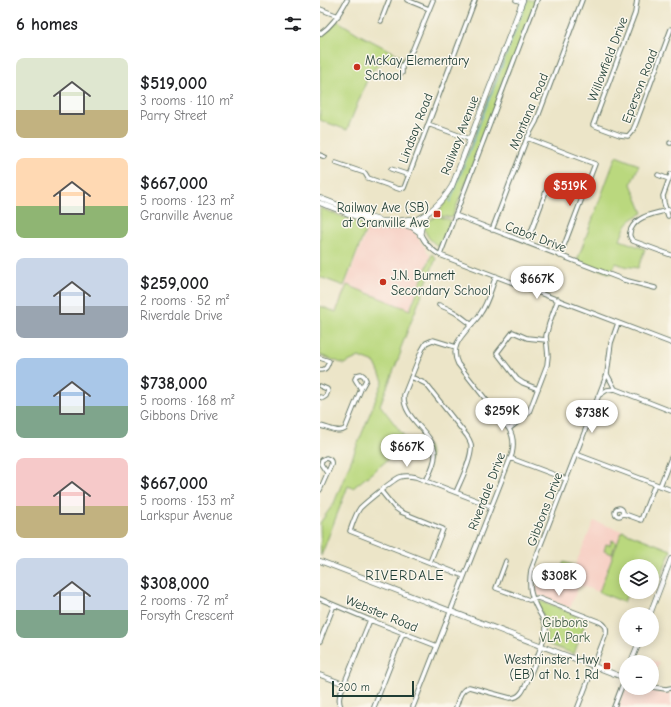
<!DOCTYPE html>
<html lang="en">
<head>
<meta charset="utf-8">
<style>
  body { margin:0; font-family:"Comic Neue",sans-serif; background:#f2f2f2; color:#202124; height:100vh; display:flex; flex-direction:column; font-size:15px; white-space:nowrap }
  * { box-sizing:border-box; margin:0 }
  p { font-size:13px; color:#757577 }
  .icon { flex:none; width:22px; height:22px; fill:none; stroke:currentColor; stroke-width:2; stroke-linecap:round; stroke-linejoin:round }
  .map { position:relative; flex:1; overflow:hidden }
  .sheet { display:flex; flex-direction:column; background:#fff; width:320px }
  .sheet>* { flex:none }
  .tools { position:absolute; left:299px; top:559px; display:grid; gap:8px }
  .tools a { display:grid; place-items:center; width:40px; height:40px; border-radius:50%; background:#fff; box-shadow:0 2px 10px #0003; font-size:20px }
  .scale { position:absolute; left:12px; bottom:10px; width:82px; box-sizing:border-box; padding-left:4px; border:2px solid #1f3d34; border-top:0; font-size:11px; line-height:14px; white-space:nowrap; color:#1f3d34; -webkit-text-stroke:3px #fbf7ec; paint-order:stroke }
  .price { position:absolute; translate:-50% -34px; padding:0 9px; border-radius:14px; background:#fff; color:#222; font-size:13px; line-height:26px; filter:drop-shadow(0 1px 2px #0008) }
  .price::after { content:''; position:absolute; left:50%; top:24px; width:12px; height:9px; margin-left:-6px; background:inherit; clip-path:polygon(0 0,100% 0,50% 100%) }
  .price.active { background:#c8321e; color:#fff }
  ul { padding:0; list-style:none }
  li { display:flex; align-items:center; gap:12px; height:100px; padding:0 16px }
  li span { display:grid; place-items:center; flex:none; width:112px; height:80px; border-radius:8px; color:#555 }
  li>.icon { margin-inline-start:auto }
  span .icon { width:48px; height:48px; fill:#fffc; stroke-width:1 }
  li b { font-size:17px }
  h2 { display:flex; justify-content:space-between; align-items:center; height:48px; padding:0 16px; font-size:17px }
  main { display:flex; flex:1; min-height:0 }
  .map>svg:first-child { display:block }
  .built { fill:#f7d1c6 }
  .green { fill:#bad87e; stroke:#6c8a59 }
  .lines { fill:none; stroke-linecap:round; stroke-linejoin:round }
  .stream { stroke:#77abe4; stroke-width:1 }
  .minor-casing { stroke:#677868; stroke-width:5.5 }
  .major-casing { stroke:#677868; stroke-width:6 }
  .minor { stroke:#fff; stroke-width:3.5 }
  .major { stroke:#fff; stroke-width:4.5 }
  .poi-dot { fill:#c8321e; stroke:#fbf7ec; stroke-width:1.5 }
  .labels { text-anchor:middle; stroke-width:3; stroke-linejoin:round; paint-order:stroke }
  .street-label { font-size:13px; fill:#1f3d34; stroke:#fbf7ec }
  .poi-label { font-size:13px; fill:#1f3d34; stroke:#fbf7ec; text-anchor:start }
  .park-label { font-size:13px; fill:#3e5c43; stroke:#fbf7ec }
  .neighbourhood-label { font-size:14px; letter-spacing:1px; fill:#1f3d34; stroke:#fbf7ec }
</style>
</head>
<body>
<main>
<section class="sheet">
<h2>6 homes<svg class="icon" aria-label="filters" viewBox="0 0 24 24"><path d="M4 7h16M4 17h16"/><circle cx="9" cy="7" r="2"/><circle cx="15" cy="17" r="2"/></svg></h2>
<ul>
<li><span style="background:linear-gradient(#dfe7d0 65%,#c2b280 0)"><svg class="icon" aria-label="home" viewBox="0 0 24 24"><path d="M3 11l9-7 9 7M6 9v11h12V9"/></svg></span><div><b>$519,000</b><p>3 rooms · 110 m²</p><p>Parry Street</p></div></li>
<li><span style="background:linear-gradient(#ffd9b3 60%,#8fb573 0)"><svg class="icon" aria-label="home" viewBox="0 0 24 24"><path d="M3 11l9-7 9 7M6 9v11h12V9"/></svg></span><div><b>$667,000</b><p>5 rooms · 123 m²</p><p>Granville Avenue</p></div></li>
<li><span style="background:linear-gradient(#c9d6e8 60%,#9aa5b1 0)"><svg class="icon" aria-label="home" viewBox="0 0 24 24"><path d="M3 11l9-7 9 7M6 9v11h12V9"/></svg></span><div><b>$259,000</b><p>2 rooms · 52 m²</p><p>Riverdale Drive</p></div></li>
<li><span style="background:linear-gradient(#a9c7e8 60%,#7fa58c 0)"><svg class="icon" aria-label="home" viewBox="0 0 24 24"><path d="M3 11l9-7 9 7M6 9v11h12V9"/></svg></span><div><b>$738,000</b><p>5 rooms · 168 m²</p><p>Gibbons Drive</p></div></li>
<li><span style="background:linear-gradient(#f6c9c9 60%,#c2b280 0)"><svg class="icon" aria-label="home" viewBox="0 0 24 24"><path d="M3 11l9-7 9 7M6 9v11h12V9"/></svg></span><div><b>$667,000</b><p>5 rooms · 153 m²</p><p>Larkspur Avenue</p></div></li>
<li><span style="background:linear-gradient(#c9d6e8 65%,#7fa58c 0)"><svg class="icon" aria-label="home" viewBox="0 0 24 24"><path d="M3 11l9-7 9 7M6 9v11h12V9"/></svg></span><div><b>$308,000</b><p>2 rooms · 72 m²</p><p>Forsyth Crescent</p></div></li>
</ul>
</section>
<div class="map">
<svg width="351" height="707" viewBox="0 0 351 707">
  <rect width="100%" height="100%" fill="#fbf7ec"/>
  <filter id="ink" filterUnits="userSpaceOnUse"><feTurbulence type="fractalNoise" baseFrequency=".025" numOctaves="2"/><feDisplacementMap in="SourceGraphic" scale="8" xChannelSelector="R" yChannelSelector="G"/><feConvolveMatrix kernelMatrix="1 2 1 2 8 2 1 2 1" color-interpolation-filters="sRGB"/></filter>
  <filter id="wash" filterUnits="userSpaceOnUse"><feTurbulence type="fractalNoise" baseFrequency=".012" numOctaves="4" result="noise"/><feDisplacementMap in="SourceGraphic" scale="16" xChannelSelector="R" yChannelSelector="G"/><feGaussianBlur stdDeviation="0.9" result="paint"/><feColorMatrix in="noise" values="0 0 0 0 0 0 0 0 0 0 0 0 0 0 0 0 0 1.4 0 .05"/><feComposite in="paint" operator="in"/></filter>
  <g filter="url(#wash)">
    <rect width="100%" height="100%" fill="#ece5c8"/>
    <path class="built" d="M52,225L75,229L92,228L110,256L62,380L55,364L39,357L24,364L0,355V306L15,312L48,228Z
      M274,521L302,531L279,592L259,585L250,608L215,594L212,588L248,582Z
      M318,655L339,663L332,680V662H315Z
      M306,687V688H323L340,693L345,694L351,692V707H298Z"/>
    <path class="green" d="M206,0H217L132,218L122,216L117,214L132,193Z
      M18,21L40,35L83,57L80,64L66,59L52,71L47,80L27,130L0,120V96L1,94L0,92V37L8,31Z
      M296,156L319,165L311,184L323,213C306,222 307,222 300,240L325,249L318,268L304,266L296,263L291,274L257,261Z
      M0,208L47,226L24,286L0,277Z
      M116,216L126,219L131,220L120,247C112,243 107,237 104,228L107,222Z
      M112,254L116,258L80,350L81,352L60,405L97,453L108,446C110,452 111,456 109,462L98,458L75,454L33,488L28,486L1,556L0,523L14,503L63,381L55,363L39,357L24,364L0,355V306L16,312L27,285L90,310Z
      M302,531L351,550L338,586L332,583V566H306V592H308L304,602L279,592Z
      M292,540L296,542L292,554L284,551L286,544L290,545Z
      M244,562L255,566L253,572L241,568Z
      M218,601C222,601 230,605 236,606C239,610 243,609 248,611C252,615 261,618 267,618L254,654L227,644L226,639L228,625L217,604Z"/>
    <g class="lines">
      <path class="stream" d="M130,202L207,0"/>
    </g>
  </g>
  <g filter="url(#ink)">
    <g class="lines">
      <g class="minor-casing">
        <path id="minor" d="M87,0L109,9
          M196,0L202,2
          M317,0L315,13L273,125L300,135L308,136L313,130L316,123L351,29
          M0,9L18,16
          M61,21L69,0
          M0,34C14,24 18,15 27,0
          M82,73V66L93,49L113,0
          M108,124L149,139
          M207,138L275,164L240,256
          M350,143H351
          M0,155L5,157
          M16,163L45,173L48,178L79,189L84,188L155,0
          M71,169L86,174H88
          M338,175L349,179
          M351,209C337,214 318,214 311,229C309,234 309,237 313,241L351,255
          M135,215L304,280L335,288
          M348,216L344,203L343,196L351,174
          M94,220C101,236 105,246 120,255L351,343
          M172,230L207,138L216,122L262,0
          M207,243L228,186
          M120,255L217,0
          M119,305C135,311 139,315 152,325
          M0,358L9,361C7,367 6,370 0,370
          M287,374L295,389L351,411
          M91,377L102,382L106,384L147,436C149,439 150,441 151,444C153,457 141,480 136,492
          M0,386L7,389L8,391L6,396L3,398L0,397
          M218,389L203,383L197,379L177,353L193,332L207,338L226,340
          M278,396L287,390L295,389
          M0,426C8,427 18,434 25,429L41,389L46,380L44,376L41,374L37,375L35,379L41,389
          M189,429L204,417L209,412L227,365L228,356L226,336L229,324L238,299
          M256,454L351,490
          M190,458L246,479
          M106,481C110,473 115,464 115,455C116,433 82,420 84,395L102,350L106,343L113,340L136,347
          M340,486L351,458
          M0,490L11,465C12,461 10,459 6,458L2,460L1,464L7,473
          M61,491L74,507L81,512L123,529L110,562
          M295 512a4 4 0 1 1 8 0a4 4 0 1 1-8 0Z
          M302,513L321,520L335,484
          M186,561L176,588L209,600L218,598L280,622C286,625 287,628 286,634L258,707
          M144,576L30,531C33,523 35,515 40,508C45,503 74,479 80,477C86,475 91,476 96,477L171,506
          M0,599L50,620L117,646
          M0,641L14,605
          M0,675L24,684C21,692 17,699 21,707
          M24,684L50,620
          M332,687L346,689L351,688
          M54,707L83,633
          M93,707L192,454C194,445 194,437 189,429L138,364C127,342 150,330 160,314C168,303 171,289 176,276
          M136,707C139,699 140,690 149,687L190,698C194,698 198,697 201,693C206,688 226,636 226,629C226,623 222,617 219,612C211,597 208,588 211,570L287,374L291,343L298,323
          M294,707L305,678"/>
      </g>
      <g class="major-casing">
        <path id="major" d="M0,198L52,218L62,221H77L90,219L94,220
          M0,203C10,207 19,210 29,214C46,220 64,228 83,225C91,223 103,216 110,211C119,204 126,196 132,186L203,0
          M84,225L92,227L99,232
          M100,235L102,225L107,213
          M0,561L305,678L306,675
          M330,614L351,559
          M311,662L320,640"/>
      </g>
      <use href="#minor" class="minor"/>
      <use href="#major" class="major"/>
    </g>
  </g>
  <g class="poi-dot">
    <circle cx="37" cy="67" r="4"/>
    <rect x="113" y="210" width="8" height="8" rx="2"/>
    <circle cx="63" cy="282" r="4"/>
    <rect x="283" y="662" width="8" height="8" rx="2"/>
  </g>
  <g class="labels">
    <g class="street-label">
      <text transform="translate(287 59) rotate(-69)" y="5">Willowfield Drive</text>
      <text transform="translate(319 86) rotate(-69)" y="5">Eperson Road</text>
      <text transform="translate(208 111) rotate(-67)" y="5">Montana Road</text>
      <text transform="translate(95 128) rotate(-69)" y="5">Lindsay Road</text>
      <text transform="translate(139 135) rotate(-69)" y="5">Railway Avenue</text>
      <text transform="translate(216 236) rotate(21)" y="5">Cabot Drive</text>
      <text transform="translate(166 491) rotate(-69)" y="5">Riverdale Drive</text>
      <text transform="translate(224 509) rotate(-69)" y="5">Gibbons Drive</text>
      <text transform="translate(62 613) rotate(22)" y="5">Webster Road</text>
    </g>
    <g class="poi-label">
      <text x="45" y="65">McKay Elementary<tspan x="45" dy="15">School</tspan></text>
      <text x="109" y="212" text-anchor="end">Railway Ave (SB)<tspan x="109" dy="15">at Granville Ave</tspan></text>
      <text x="71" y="280">J.N. Burnett<tspan x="71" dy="15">Secondary School</tspan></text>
      <text x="279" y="664" text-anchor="end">Westminster Hwy<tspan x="279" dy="15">(EB) at No. 1 Rd</tspan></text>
    </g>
    <g class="park-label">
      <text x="245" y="627">Gibbons<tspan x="245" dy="15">VLA Park</tspan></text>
    </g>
    <g class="neighbourhood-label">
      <text x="85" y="580">RIVERDALE</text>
    </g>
  </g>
</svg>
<div class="tools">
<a><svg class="icon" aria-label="layers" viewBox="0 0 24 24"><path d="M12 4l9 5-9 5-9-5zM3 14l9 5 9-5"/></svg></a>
<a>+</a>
<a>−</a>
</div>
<div class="scale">200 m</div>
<b class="price active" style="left:250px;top:207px">$519K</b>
<b class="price" style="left:217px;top:300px">$667K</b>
<b class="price" style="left:182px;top:432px">$259K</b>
<b class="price" style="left:272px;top:434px">$738K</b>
<b class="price" style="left:87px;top:468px">$667K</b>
<b class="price" style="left:239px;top:597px">$308K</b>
</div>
</main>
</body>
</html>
